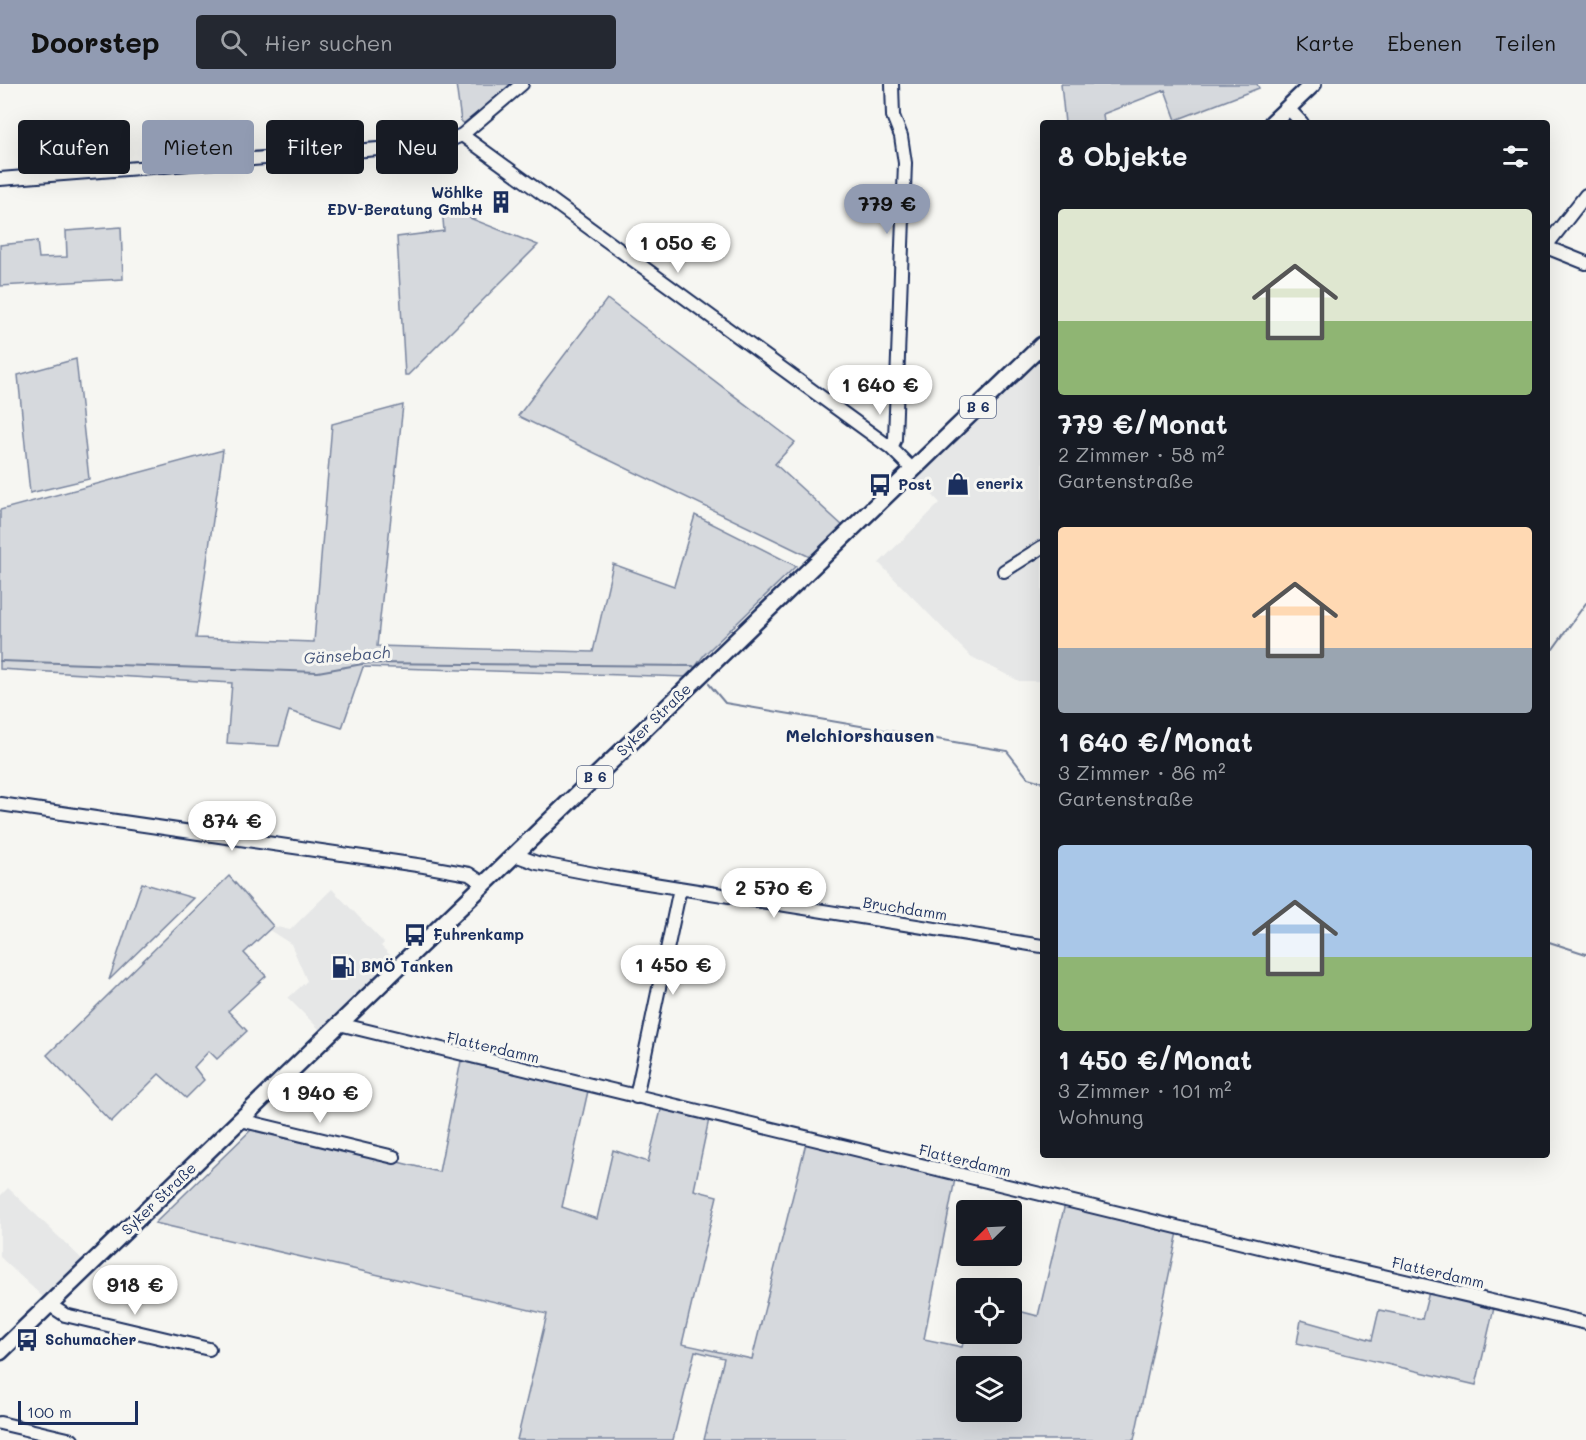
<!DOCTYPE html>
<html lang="de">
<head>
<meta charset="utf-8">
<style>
  body { margin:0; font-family:Mali,sans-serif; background:#242831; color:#f1f3f6; height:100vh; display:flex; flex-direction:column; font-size:22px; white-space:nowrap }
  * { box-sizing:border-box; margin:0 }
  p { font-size:20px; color:#9ea1a6 }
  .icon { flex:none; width:33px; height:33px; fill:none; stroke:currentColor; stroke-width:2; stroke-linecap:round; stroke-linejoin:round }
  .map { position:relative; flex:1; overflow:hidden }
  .panel { position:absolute; left:1040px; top:36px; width:510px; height:1038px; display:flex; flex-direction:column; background:#171b24; border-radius:6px; box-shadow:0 6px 24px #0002 }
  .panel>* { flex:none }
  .banner { position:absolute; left:18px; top:36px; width:570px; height:54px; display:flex; gap:12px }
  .needle { width:39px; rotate:246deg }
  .buttons { position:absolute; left:956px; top:1116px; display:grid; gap:12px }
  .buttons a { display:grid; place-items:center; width:66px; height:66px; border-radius:6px; background:#171b24; box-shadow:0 6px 24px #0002; font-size:30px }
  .scale { position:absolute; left:18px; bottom:15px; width:120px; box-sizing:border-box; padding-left:6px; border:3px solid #1b2f5e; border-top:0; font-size:16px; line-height:21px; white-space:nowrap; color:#1b2f5e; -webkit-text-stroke:4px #f6f6f2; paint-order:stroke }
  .price { position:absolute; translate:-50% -51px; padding:0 14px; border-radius:21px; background:#fff; color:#222; font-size:20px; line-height:39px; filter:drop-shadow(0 2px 3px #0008) }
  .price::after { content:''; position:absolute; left:50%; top:36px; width:18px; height:14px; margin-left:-9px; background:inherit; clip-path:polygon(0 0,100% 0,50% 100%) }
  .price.on { background:#919bb2; color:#111 }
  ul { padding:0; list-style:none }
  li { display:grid; align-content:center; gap:12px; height:318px; padding:0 18px }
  li span { display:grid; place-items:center; height:186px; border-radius:6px; color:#555 }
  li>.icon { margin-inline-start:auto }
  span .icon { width:108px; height:108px; fill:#fffc; stroke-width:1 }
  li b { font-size:26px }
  h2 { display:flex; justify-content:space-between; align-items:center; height:72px; padding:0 18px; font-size:26px }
  .chip { padding:0 21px; border-radius:6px; background:#171b24; box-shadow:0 6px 24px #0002; font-size:21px; line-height:54px }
  .chip.on { background:#919bb2; color:#111 }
  header { display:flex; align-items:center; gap:36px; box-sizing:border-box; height:84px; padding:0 30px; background:#919bb2; color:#111 }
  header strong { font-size:28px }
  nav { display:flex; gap:33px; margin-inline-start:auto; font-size:21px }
  .search { width:420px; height:54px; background:#242831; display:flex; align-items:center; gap:15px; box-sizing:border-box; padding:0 21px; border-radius:6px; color:#9ea1a6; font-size:22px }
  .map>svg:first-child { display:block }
  .built { fill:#e6e7e7 }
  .green { fill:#d6d9dd; stroke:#78849e; stroke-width:1.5; fill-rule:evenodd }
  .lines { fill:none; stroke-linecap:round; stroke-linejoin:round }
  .stream { stroke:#717e99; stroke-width:2 }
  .minor-casing { stroke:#1b2f5e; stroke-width:16 }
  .major-casing { stroke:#1b2f5e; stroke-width:20 }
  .minor { stroke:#f6f6f2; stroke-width:12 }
  .major { stroke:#f6f6f2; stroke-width:15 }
  .labels { text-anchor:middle; stroke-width:6; stroke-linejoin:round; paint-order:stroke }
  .shield { fill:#f6f6f2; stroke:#5d6b8a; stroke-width:1.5 }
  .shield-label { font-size:14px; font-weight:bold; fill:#1b2f5e }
  .poi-label { font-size:15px; font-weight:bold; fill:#1b2f5e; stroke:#f6f6f2; text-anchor:start }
  .street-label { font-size:15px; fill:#1b2f5e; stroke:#f6f6f2 }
  .water-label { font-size:16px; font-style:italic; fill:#46567b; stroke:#f6f6f2 }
  .quarter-label { font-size:18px; font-weight:bold; fill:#1b2f5e; stroke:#f6f6f2 }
</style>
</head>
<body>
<header>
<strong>Doorstep</strong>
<div class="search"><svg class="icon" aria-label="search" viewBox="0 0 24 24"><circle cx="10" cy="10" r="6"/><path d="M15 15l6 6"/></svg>Hier suchen</div>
<nav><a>Karte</a><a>Ebenen</a><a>Teilen</a></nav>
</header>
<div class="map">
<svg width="1586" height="1356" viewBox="0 0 1586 1356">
  <rect width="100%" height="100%" fill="#f6f6f2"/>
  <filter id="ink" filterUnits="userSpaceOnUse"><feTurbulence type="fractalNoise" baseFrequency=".0167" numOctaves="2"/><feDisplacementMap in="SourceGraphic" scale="12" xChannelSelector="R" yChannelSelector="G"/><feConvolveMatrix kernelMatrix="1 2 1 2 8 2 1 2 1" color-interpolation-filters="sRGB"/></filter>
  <g filter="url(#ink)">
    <path class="built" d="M1042,250V597H1019L970,572L879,479L940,419L906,383Z
      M332,805L384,859L381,862L394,875L320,946L288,914L307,897L291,860L269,846L273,842L290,846Z
      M8,1104L85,1178L45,1215L0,1173V1112Z"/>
    <path class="green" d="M456,0H516L464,39L461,37Z
      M1061,0H1257L1259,4L1176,36L1165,6L1103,30L1104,39H1065Z
      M442,123L538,161L408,291H405L397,153L444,147Z
      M121,143L123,195L0,202V161L37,157L39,174L67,173L66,147Z
      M607,215L795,358L775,380L843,442L810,473L518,332Z
      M76,275L89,395L30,409L18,291Z
      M403,321L377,562L593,568L613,480L674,502L695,431L796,482L704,571L688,593L363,583L342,644L289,627L279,662L227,659L232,599L0,585V426L223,366L196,554L314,558L332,340Z
      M229,792L273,842L244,869L266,892L228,927L247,947L217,975L209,967L194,983L204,996L186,1014L159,990L111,1038L47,971Z
      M142,799L193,814L109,896L139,807Z
      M461,977L588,1007L562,1123L597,1135L613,1066L648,1078L662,1022L709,1035L694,1106L717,1112L682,1260L752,1275L806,1059L955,1095L924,1255L962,1263L966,1247V1250H1011V1225L1038,1232L1065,1120L1178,1148L1134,1356H704L724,1274L695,1267L673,1356H517L547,1230L155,1139L254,1043L439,1088ZM966,1282H1011V1328H966Z
      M1429,1208L1494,1224L1476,1301L1297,1259L1301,1236L1372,1256L1379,1226L1422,1235Z"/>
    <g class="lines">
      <path class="stream" d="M1553,565L1586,519
        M0,577L318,588L368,579L693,582L695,584
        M709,600L725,619L1007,667L1028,694L1042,698
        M1546,857L1586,870"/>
      <g class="minor-casing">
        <path id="minor" d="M1288,24L1302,39
          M462,51L891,364L913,386
          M0,95L441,60L462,51L522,0
          M1546,162L1586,111
          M1546,163L1586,179
          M891,364L895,355L905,79L901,52L893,32L892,0
          M1004,487L1042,463
          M0,720L424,782L469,790L484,800
          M515,771L537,779L610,793L1042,862
          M339,940L1284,1169L1586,1239
          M636,1013L680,804
          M240,1036L394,1073
          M50,1221L65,1231L209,1265
          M0,1339L72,1356"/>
      </g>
      <g class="major-casing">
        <path id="major" d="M1272,39L1313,0
          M0,1268L1042,261"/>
      </g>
      <use href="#minor" class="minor"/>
      <use href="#major" class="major"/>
    </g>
  </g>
  <defs>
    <g id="building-bare" transform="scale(1.8)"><path d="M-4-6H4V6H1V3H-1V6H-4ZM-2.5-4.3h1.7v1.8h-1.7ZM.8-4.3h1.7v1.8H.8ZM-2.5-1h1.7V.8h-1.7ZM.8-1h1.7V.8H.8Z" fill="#1b2f5e" stroke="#f6f6f2" stroke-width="2.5" paint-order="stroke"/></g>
    <g id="shop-bare" transform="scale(1.8)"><path d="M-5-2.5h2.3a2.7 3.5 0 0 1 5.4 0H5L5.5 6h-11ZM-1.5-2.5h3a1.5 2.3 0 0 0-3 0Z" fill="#1b2f5e" stroke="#f6f6f2" stroke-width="2.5" paint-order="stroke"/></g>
    <g id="bus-bare" transform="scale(1.8)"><path d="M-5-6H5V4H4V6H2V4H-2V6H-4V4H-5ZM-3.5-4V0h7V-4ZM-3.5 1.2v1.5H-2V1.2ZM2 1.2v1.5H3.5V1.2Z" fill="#1b2f5e" stroke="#f6f6f2" stroke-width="2.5" paint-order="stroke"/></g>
    <g id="fuel-bare" transform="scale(1.8)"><path d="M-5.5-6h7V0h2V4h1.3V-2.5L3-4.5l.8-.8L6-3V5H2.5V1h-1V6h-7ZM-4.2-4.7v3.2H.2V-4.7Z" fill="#1b2f5e" stroke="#f6f6f2" stroke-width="2.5" paint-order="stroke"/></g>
  </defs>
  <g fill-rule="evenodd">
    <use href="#building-bare" x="501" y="118"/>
    <use href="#shop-bare" x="958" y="400"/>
    <use href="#bus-bare" x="880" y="401"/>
    <use href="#bus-bare" x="415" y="851"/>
    <use href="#fuel-bare" x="343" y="883"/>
    <use href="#bus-bare" x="27" y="1256"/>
  </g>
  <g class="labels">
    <g class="shield">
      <rect x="960" y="312" width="36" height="22" rx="4.5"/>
      <rect x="577" y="682" width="36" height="22" rx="4.5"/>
    </g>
    <g class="shield-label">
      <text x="978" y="328">B 6</text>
      <text x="595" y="698">B 6</text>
    </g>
    <g class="poi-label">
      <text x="483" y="114" text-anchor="end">Wöhlke<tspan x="483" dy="17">EDV-Beratung GmbH</tspan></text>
      <text x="976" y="405">enerix</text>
      <text x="898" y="406">Post</text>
      <text x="433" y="856">Fuhrenkamp</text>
      <text x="361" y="888">BMÖ Tanken</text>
      <text x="45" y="1261">Schumacher</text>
    </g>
    <g class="street-label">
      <text transform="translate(654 636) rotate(-44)" y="5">Syker Straße</text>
      <text transform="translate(905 825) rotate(9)" y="5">Bruchdamm</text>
      <text transform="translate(493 964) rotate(13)" y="5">Flatterdamm</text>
      <text transform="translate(965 1077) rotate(14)" y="5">Flatterdamm</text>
      <text transform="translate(159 1115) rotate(-44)" y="5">Syker Straße</text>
      <text transform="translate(1438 1189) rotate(13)" y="5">Flatterdamm</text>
    </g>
    <g class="water-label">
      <text transform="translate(347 571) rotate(-4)" y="6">Gänsebach</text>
    </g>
    <g class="quarter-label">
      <text x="860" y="658">Melchiorshausen</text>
    </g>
  </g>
</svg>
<div class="buttons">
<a><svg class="needle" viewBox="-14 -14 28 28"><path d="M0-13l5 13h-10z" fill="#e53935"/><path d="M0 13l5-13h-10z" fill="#9ea1a6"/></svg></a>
<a><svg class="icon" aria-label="locate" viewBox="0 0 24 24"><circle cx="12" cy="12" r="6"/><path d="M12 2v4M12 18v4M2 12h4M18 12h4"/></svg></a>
<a><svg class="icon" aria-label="layers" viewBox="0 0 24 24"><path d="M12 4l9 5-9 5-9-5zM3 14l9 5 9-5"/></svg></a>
</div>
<div class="scale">100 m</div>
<b class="price on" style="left:887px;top:151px">779 €</b>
<b class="price" style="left:678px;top:190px">1 050 €</b>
<b class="price" style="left:880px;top:332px">1 640 €</b>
<b class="price" style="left:232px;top:768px">874 €</b>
<b class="price" style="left:774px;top:835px">2 570 €</b>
<b class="price" style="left:673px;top:912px">1 450 €</b>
<b class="price" style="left:320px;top:1040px">1 940 €</b>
<b class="price" style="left:135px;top:1232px">918 €</b>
<div class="banner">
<a class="chip">Kaufen</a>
<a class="chip on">Mieten</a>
<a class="chip">Filter</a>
<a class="chip">Neu</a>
</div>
<section class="panel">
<h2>8 Objekte<svg class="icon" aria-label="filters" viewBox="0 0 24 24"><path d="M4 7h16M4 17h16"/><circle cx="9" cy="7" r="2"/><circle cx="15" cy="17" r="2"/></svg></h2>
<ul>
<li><span style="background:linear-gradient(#dfe7d0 60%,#8fb573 0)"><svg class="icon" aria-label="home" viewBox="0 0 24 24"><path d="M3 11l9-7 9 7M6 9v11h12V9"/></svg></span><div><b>779 €/Monat</b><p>2 Zimmer · 58 m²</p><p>Gartenstraße</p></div></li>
<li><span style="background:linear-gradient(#ffd9b3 65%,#9aa5b1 0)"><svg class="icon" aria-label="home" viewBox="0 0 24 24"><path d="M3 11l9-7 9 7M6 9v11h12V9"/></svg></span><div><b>1 640 €/Monat</b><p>3 Zimmer · 86 m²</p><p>Gartenstraße</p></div></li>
<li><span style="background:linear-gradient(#a9c7e8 60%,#8fb573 0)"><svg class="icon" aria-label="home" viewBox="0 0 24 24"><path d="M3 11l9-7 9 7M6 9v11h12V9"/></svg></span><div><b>1 450 €/Monat</b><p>3 Zimmer · 101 m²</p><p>Wohnung</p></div></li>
</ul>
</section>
</div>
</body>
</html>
